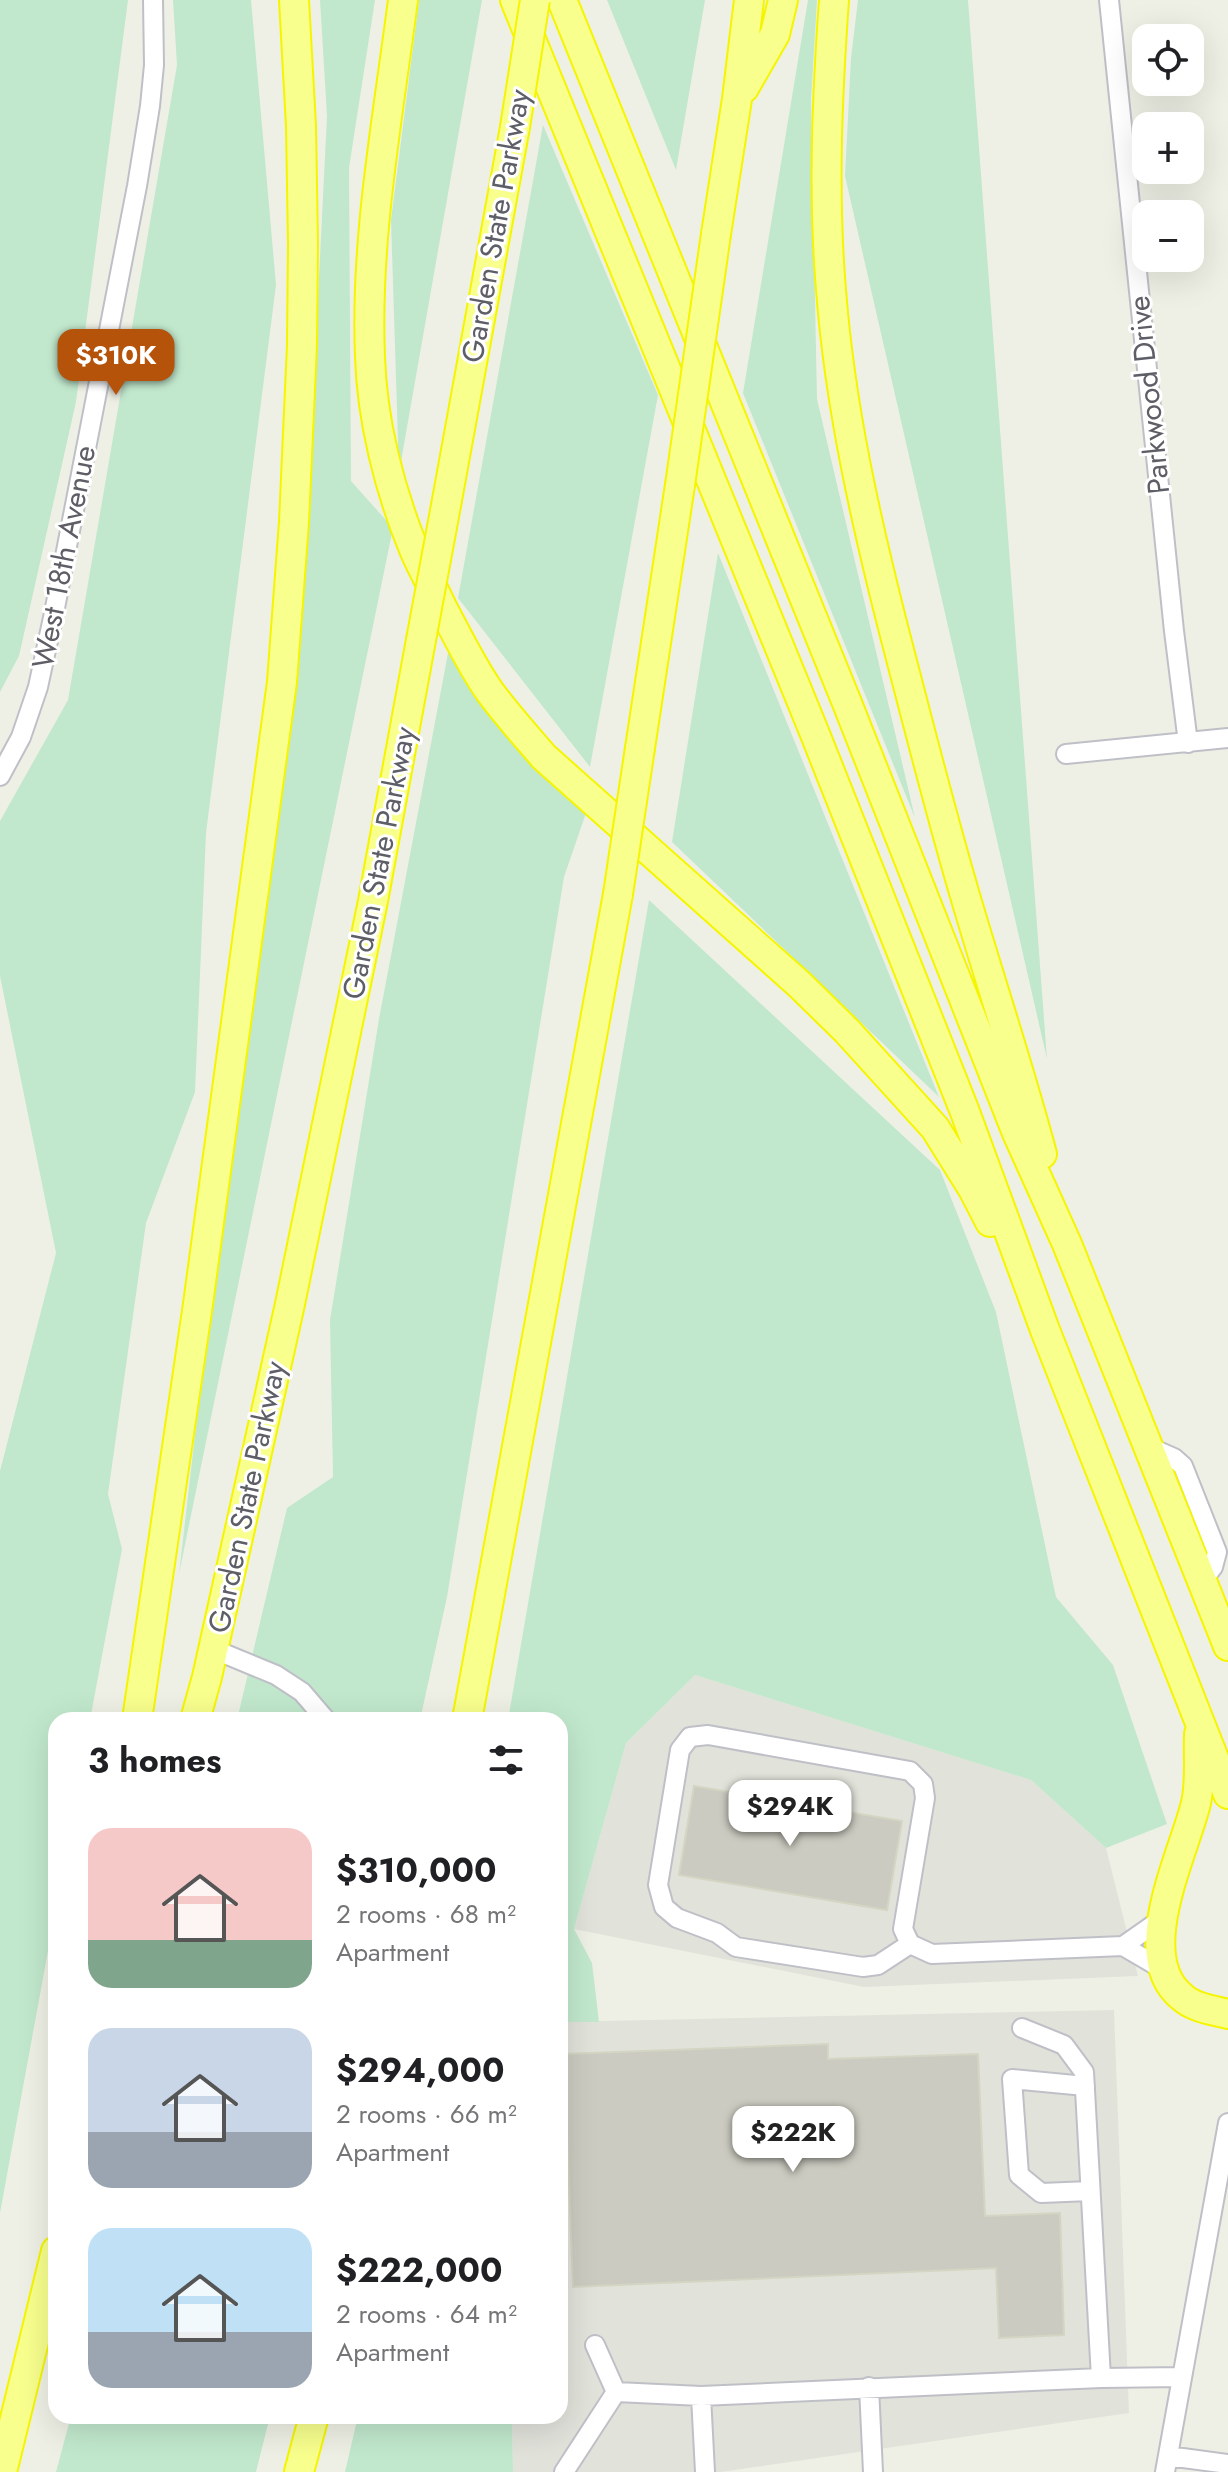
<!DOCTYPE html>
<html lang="en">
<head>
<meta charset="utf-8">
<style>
  body { margin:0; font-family:Jost,sans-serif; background:#f2f2f2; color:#202124; height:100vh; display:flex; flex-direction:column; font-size:30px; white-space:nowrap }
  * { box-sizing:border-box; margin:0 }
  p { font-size:26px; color:#757577 }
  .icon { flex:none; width:44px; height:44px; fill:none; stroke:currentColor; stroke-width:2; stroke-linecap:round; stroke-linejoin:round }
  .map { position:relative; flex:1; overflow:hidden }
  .sheet { position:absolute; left:48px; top:1712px; width:520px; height:712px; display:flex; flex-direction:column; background:#fff; border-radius:24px; box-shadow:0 8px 32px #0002 }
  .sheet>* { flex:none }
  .fabs { position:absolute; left:1132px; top:24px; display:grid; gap:16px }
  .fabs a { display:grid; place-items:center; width:72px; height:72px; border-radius:16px; background:#fff; box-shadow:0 8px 32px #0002; font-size:40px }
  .price { position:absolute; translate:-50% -68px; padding:0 18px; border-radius:16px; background:#fff; color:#222; font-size:26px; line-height:52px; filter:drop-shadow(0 2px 4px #0008) }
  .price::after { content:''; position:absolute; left:50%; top:48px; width:24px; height:18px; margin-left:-12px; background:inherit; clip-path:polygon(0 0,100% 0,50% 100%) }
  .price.on { background:#b45309; color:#fff }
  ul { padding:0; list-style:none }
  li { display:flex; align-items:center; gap:24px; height:200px; padding:0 40px }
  li span { display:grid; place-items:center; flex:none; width:224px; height:160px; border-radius:24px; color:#555 }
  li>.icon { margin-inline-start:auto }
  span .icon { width:96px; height:96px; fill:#fffc; stroke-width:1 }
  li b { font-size:34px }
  h2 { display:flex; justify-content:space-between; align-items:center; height:96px; padding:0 40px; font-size:34px }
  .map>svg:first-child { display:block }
  .industrial { fill:#e1e2da }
  .green { fill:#c1e8cd }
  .building { fill:#cbcbc1; stroke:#d5d5c3; stroke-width:2 }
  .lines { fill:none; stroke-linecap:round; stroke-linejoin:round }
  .minor-casing { stroke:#bfc0c7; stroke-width:22 }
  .highway-casing { stroke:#f5f500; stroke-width:32 }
  .minor { stroke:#fff; stroke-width:18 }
  .highway { stroke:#f8ff8d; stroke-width:28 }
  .highway-bridge-casing { stroke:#f5f500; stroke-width:32; stroke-linecap:butt }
  .highway-bridge { stroke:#f8ff8d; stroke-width:28 }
  .labels { text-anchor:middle; stroke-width:6; stroke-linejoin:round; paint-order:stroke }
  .street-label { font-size:30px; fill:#5d5e66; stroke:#fff }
</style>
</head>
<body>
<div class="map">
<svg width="1228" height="2472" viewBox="0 0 1228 2472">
  <rect width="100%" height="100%" fill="#eff0e5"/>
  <path class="industrial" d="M695,1675L1031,1780L1106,1848L1138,1976L864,1987L574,1929L626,1743Z
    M1114,2010L1129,2413L721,2472H513L512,2416H560V2022Z"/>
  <path class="green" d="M0,0H128L76,402L19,656L0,692Z
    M173,0H251L276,285L206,833L195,1092L146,1223L108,1494L122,1549L90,1720H56V1907L0,2213V1471L56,1253L0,976V821L68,700L177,65Z
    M320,0H375L349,168L351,481L393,528L179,1574L312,419L327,116Z
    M419,0H482L399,473L391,220Z
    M607,0H705L676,170Z
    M808,0H817L811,100L817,399L915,818L743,393Z
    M858,0H968L1047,1059L845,176L851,58Z
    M543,125L658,395L590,767L458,598Z
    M718,553L939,1097L672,842Z
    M449,648L534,768L586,813L564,877L447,1597L420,1720H237L287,1508L333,1477L330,1320L379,1019Z
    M649,900L940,1170L996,1312L1056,1597L1113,1665L1167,1824L1106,1848L1031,1780L695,1675L626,1743L574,1929L592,1963L599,2022H560V1720H508Z
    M71,2416H270L256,2472H56Z
    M358,2416H512L513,2472H345Z"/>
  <path class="building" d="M694,1786L902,1821L887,1910L679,1875Z
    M828,2044V2059L978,2054L985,2216L1060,2213L1064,2335L999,2338L996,2268L573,2287L564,2054Z"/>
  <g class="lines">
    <g class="minor-casing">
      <path id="minor" d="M1109,0L1174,631L1188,743
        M1066,754L1228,738
        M0,776L21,737L38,687L54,613L137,186L150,106L154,65L153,0
        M1149,1447L1174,1458L1183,1466L1217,1552L1213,1567L1202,1581
        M213,1649L276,1675L302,1692L326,1720
        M1163,1918L1123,1946L1164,1970
        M910,1944L878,1965L863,1967L736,1947L717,1933L677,1918L664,1907L658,1885L680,1750L690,1737L708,1735L910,1771L923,1784L925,1798L903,1929L910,1944L932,1954L1123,1946
        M1022,2028L1064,2045L1084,2072L1101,2378
        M1085,2086L1012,2079L1019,2175L1041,2193L1090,2191
        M595,2345L616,2392L701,2396L1101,2378L1182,2377
        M869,2387L873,2472
        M701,2396L705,2472
        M1168,2456L1228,2464
        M564,2472L616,2392
        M1165,2472L1228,2123"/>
    </g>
    <g class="highway-casing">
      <path id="highway" d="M403,0C388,118 365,238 370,357C372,420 389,488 413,547C421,567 433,587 442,607C457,635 471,665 490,692C507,715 526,736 544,757L799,984L847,1031L935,1128L973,1189L990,1222
        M515,0L815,734L965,1112L1045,1330L1228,1794
        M562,0L847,703L1017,1133L1067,1244L1228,1646
        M834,0C827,97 823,194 831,290C840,407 866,522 895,635C918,723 940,811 966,899C991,984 1019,1068 1042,1154
        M744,88L775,34L783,0
        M716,234L737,99L749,0
        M447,500L515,127
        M640,748L680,485
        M137,1720L198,1304L282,682L294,522L302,345L303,244L301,126L294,0
        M195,1720L207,1677L290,1304L373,901L421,640
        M467,1720L618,894
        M1199,1734C1198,1756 1201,1781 1196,1803C1184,1853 1131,1956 1182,1997C1194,2008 1213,2010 1228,2014
        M2,2472L56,2251
        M299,2472L314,2416"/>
    </g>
    <use href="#minor" class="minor"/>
    <use href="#highway" class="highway"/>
    <g class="highway-bridge-casing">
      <path id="highway-bridge" d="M515,127L535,0
        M680,485L716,234
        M421,640L447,500
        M618,894L640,748"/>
    </g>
    <use href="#highway-bridge" class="highway-bridge"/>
  </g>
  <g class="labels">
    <g class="street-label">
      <text transform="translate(496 226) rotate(-80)" y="10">Garden State Parkway</text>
      <text transform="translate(1149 395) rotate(-96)" y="10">Parkwood Drive</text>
      <text transform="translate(64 557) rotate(-79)" y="10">West 18th Avenue</text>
      <text transform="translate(379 863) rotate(-79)" y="10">Garden State Parkway</text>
      <text transform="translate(247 1497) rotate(-78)" y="10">Garden State Parkway</text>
    </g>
  </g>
</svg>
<div class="fabs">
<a><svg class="icon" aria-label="locate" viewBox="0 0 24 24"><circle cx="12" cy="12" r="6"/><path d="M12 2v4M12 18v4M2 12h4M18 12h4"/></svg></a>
<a>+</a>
<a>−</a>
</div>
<b class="price on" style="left:116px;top:397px">$310K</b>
<b class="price" style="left:790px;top:1848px">$294K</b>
<b class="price" style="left:793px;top:2174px">$222K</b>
<section class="sheet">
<h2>3 homes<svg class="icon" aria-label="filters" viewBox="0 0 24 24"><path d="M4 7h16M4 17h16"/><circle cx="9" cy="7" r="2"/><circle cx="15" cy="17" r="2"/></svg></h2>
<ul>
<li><span style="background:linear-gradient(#f6c9c9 70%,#7fa58c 0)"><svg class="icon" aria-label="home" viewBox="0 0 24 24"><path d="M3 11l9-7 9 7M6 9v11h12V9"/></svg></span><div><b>$310,000</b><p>2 rooms · 68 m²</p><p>Apartment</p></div></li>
<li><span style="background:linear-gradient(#c9d6e8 65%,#9aa5b1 0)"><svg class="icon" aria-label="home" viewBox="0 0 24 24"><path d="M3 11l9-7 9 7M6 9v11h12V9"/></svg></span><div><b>$294,000</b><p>2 rooms · 66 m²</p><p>Apartment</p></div></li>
<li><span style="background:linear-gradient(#bfe0f5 65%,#9aa5b1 0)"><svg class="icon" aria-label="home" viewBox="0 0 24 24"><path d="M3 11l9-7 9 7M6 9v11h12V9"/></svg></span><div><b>$222,000</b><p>2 rooms · 64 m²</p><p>Apartment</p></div></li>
</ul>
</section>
</div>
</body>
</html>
